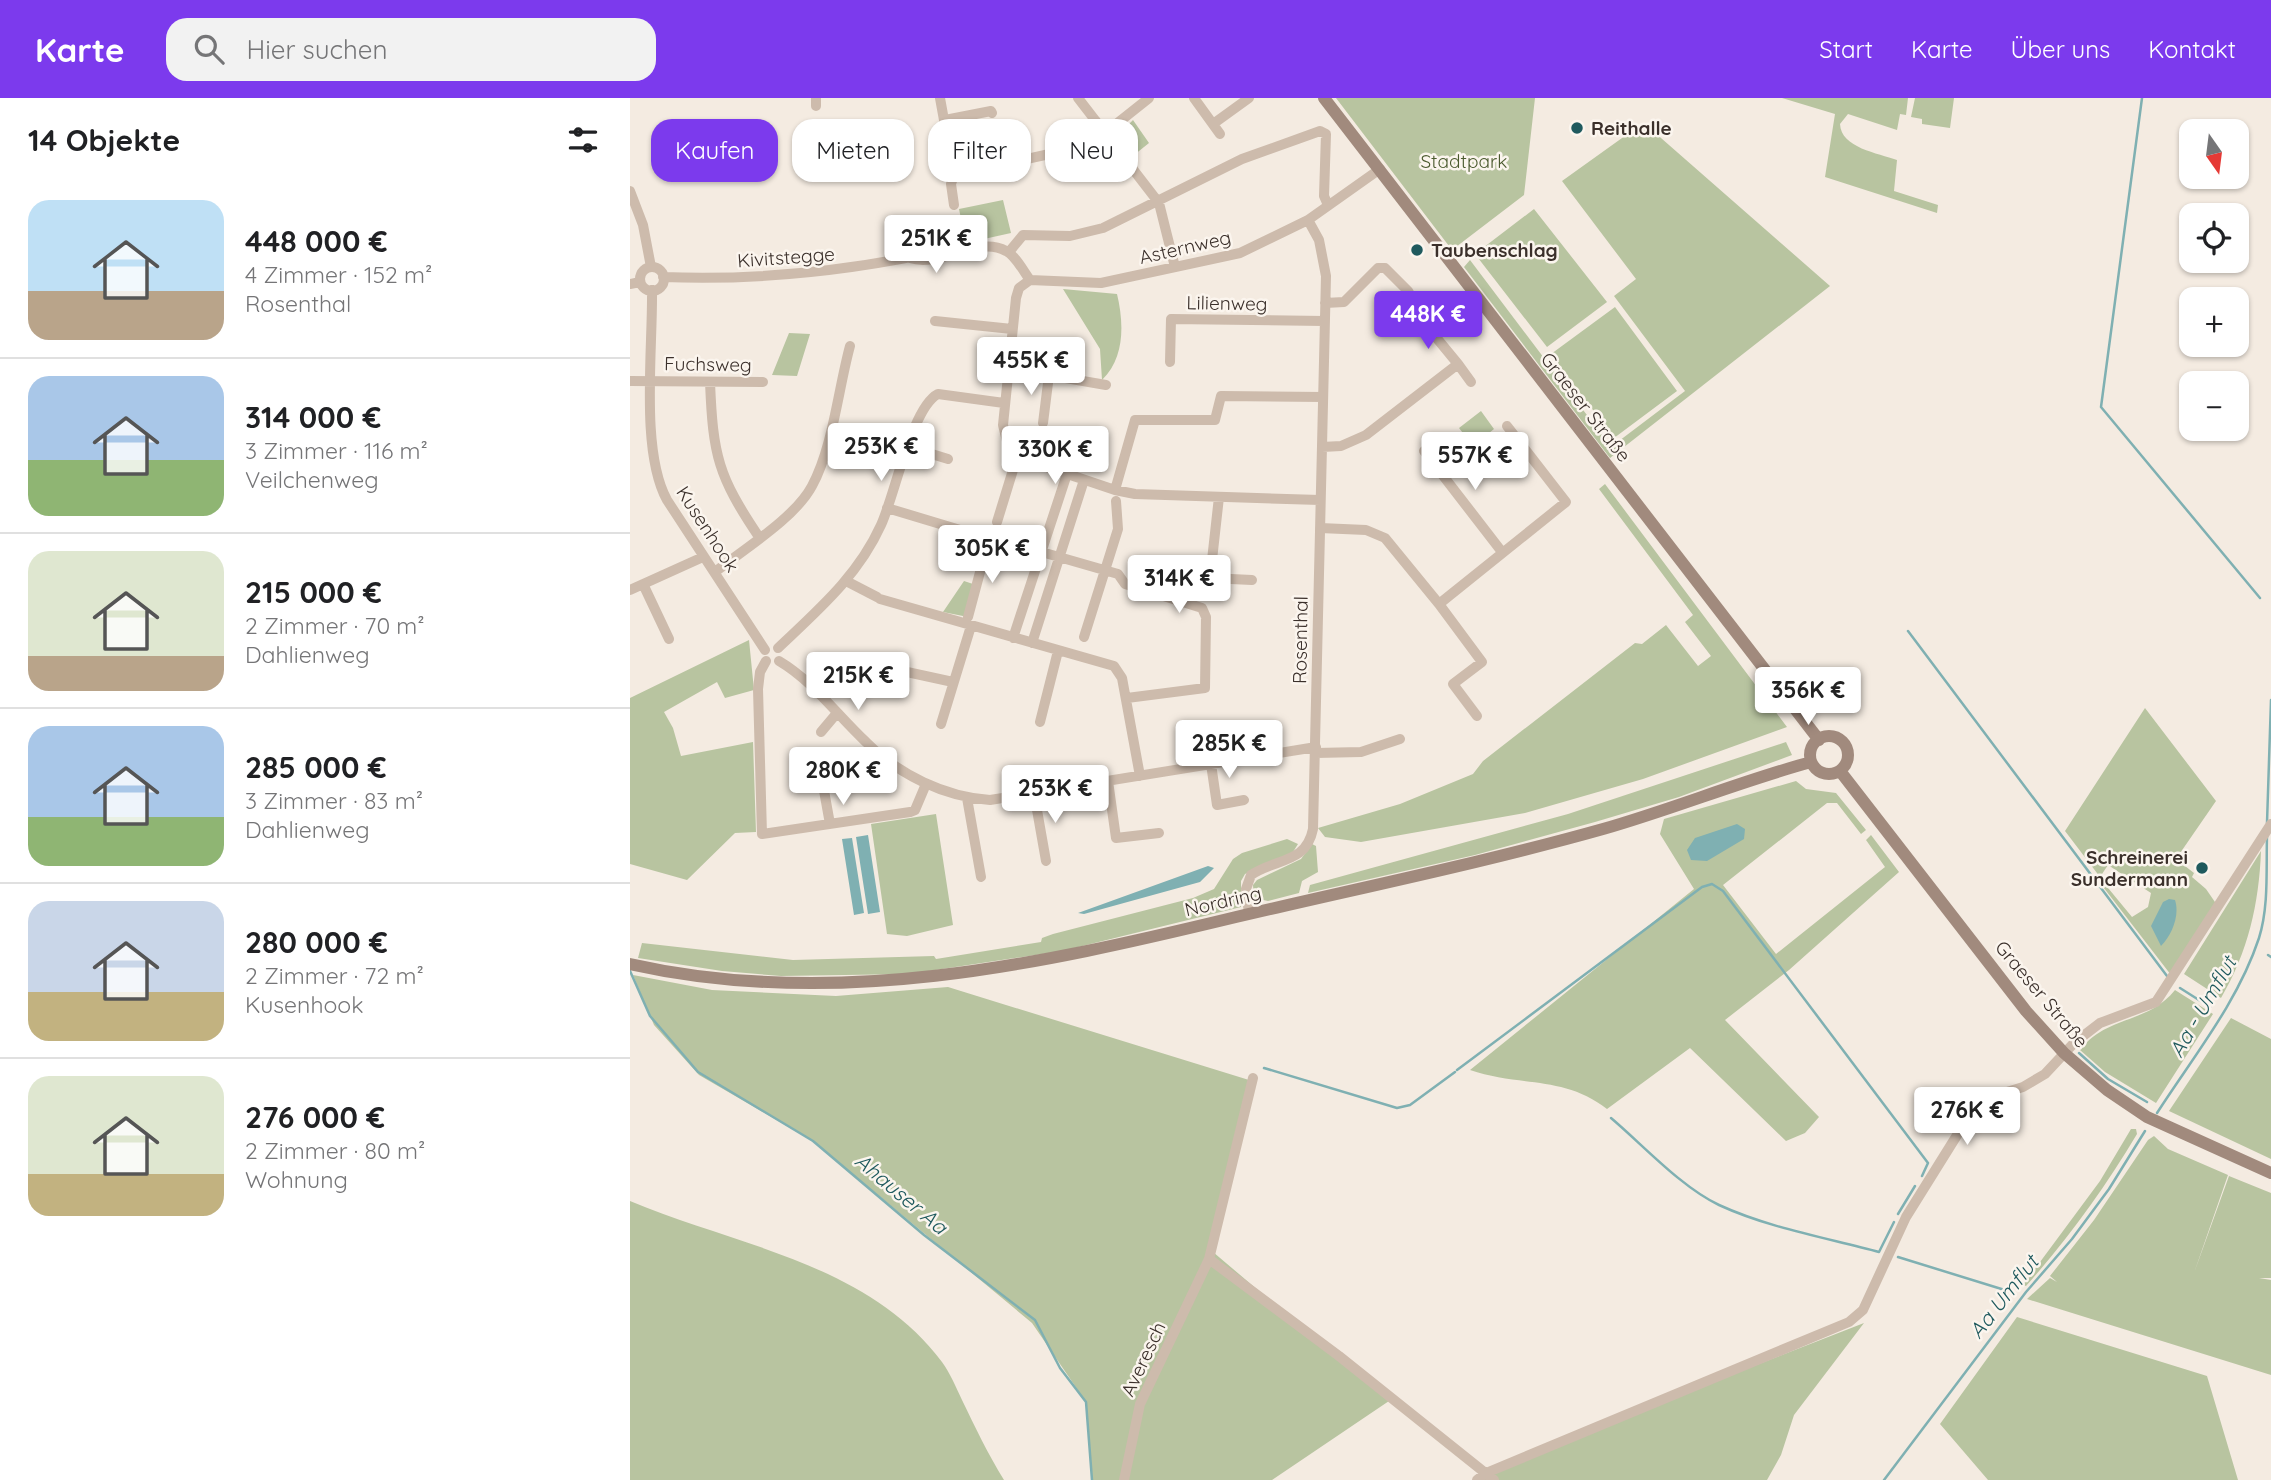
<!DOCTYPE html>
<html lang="de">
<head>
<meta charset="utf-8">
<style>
  body { margin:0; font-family:Quicksand,sans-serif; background:#f2f2f2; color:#202124; height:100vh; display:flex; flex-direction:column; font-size:26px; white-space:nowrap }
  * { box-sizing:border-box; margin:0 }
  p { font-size:23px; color:#757577 }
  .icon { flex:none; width:38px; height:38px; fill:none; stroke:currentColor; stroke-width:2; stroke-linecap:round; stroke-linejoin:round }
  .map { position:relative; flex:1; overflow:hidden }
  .details { display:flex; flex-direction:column; background:#fff; width:630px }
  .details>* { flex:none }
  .top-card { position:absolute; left:21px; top:21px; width:665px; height:63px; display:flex; gap:14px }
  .needle { width:46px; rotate:166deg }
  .buttons { position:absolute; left:1549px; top:21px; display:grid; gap:14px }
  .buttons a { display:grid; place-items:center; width:70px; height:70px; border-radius:14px; background:#fff; box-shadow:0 2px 5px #0004; font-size:35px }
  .price { position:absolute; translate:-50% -60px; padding:0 16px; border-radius:7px; background:#fff; color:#222; font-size:23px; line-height:46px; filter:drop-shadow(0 2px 4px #0008) }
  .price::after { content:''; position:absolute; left:50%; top:42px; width:21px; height:16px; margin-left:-10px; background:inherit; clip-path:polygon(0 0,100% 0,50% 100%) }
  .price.active { background:#7c3aed; color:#fff }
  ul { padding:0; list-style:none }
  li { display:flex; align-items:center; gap:21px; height:175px; padding:0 28px }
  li+li { border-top:2px solid #e0e0e0 }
  li span { display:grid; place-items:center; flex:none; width:196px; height:140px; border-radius:21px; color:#555 }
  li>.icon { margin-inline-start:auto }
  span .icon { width:84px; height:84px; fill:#fffc; stroke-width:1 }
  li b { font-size:30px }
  h2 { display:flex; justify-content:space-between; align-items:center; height:84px; padding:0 28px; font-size:30px }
  .pill { padding:0 24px; border-radius:21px; background:#fff; box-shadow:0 2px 5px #0004; font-size:24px; line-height:63px }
  .pill.active { background:#7c3aed; color:#fff }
  header { display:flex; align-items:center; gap:42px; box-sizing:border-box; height:98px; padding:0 35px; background:#7c3aed; color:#fff }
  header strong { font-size:33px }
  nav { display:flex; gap:38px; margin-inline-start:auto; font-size:24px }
  .search { width:490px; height:63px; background:#f2f2f2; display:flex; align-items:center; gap:18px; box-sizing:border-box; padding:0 24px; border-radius:21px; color:#757577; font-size:26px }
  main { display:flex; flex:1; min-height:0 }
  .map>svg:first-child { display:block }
  .green { fill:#b8c4a0 }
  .water { fill:#7fb0b2 }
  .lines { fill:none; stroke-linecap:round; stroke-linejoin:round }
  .stream { stroke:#7fb0b2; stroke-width:2.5 }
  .street { stroke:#cdbbac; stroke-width:10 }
  .secondary { stroke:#a18a7d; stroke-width:12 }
  .poi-dot { fill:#1f5a5e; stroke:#fbf5ee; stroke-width:2.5 }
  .labels { text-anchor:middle; stroke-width:5; stroke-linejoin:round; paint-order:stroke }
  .poi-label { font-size:19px; font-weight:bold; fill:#3b302b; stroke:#fbf5ee; text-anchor:start }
  .park-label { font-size:19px; fill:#4a5a2e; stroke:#fbf5ee }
  .street-label { font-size:19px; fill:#3b302b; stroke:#fbf5ee }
  .water-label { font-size:21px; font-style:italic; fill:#1f5a5e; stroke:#fbf5ee }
</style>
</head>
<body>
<header>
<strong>Karte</strong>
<div class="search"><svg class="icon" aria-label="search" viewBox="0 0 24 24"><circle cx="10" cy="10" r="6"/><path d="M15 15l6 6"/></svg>Hier suchen</div>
<nav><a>Start</a><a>Karte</a><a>Über uns</a><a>Kontakt</a></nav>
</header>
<main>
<section class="details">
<h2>14 Objekte<svg class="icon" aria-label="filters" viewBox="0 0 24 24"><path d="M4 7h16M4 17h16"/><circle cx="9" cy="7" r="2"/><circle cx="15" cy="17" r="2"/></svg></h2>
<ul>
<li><span style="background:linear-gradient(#bfe0f5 65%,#b9a48a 0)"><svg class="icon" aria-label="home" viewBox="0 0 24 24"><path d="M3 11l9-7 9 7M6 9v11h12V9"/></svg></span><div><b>448 000 €</b><p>4 Zimmer · 152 m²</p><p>Rosenthal</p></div></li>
<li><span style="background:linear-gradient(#a9c7e8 60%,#8fb573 0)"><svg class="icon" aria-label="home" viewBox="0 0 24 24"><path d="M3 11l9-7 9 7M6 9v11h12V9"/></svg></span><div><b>314 000 €</b><p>3 Zimmer · 116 m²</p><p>Veilchenweg</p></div></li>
<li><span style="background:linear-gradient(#dfe7d0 75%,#b9a48a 0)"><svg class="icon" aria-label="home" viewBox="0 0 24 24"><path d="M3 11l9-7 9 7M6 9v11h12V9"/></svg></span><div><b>215 000 €</b><p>2 Zimmer · 70 m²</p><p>Dahlienweg</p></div></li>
<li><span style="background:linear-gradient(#a9c7e8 65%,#8fb573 0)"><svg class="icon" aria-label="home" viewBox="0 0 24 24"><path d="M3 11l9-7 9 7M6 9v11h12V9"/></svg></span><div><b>285 000 €</b><p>3 Zimmer · 83 m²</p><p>Dahlienweg</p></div></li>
<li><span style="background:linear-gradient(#c9d6e8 65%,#c2b280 0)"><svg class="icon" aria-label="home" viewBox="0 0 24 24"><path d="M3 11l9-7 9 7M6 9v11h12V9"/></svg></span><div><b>280 000 €</b><p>2 Zimmer · 72 m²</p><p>Kusenhook</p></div></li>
<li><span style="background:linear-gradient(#dfe7d0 70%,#c2b280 0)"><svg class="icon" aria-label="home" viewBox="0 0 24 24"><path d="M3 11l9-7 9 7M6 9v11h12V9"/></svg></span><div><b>276 000 €</b><p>2 Zimmer · 80 m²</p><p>Wohnung</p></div></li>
</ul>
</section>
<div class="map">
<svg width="1641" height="1382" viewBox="0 0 1641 1382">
  <rect width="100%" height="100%" fill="#f4ebe1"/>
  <path class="green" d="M706,0H905L894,97L822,152Z
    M1152,0H1278L1276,17L1270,16L1267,32L1218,16L1210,26C1211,50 1248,55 1267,62L1264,93L1308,107L1307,115L1195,79L1205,16Z
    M1285,0H1324L1320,30L1292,26V21L1281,19Z
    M503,22L519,45L504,57L488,37Z
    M1006,30L1023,33L1200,188L980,360L834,169L840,162L981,349L1055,293L984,198L1006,181L932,83Z
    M373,102L381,135L336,145L329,111Z
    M904,111L977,204L917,249L845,156Z
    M433,191L487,196C494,225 495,260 472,282L470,251Z
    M985,209L1047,293L984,340L921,256Z
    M159,235L180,236L167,278L142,277Z
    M851,313L864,331L843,348L829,330Z
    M975,386L1157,629L1013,681L895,715L731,744L695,739L688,730L770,706L843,676L853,663L1005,545L1012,546L1036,527L1068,568L1081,558L1055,524L1063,517L969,391Z
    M334,483L346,487L338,519L313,514Z
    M119,542L124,592L95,600L87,584L34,614L43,630L51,658L123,644L126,734L105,735L57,782L0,766V600Z
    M1515,610L1586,703L1546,761L1564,775L1562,779L1576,791L1587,807L1541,877L1467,781L1469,779L1502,819L1518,809L1521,795L1478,767L1470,779L1435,733Z
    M1156,644L1162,657L1049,699L965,724L845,757L678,795L680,787L938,716Z
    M1166,683L1176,691L1206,695L1236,732L1231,736L1207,705H1197L1093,787L1146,856L1255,769L1236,742L1241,737L1269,774L1159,872L1095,922L1189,1019L1175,1035L1156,1043L1060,950L977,1011C934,977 889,989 840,972L1064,791L1030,736L1034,721Z
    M306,716L323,827L277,838L257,836L241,726Z
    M657,741L668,746L663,754L615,776L611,783V809L432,853L279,876L151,878L92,873L8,860L12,845L163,862L304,858L306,861L411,844L412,840L423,836L563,800L584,791L603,761L612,755Z
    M682,746L686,748L688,774L672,783L669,795L638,803L624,800L623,787L627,782L671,761Z
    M1631,753C1629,806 1618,854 1591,900L1554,876Z
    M3,877L82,892L206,898L318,889L619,982L583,1154L759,1303L642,1382H462L456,1304L402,1225L183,1043L69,977L24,927Z
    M1545,892L1583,916L1526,1005L1475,974L1450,952C1477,917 1518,926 1545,892Z
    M1601,920L1641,941V1061L1539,1013Z
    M1501,1031H1506L1507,1036C1474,1091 1438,1141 1396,1188L1393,1187L1470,1083Z
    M1524,1038L1538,1051L1598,1077L1564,1175L1599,1078L1641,1095V1180H1629L1641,1182V1277L1397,1201L1420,1180L1427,1184L1420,1178L1464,1122L1518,1042Z
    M0,1103C107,1148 238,1165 312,1264C320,1275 326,1289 332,1302C345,1329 358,1356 374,1382H0Z
    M1387,1219L1577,1278L1608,1382H1358L1310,1326Z
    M1234,1225L1164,1317L1151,1357L1137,1382H845L858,1372Z"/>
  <path class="water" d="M1107,726L1115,731L1114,741L1077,763L1061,762L1057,752L1065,740Z
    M238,737L250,814L238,816L226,739Z
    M222,740L234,815L224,817L212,741Z
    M578,768L584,770L570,784L454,816L448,815Z
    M1539,801L1545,802C1550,817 1542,837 1531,848L1521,828L1533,804Z"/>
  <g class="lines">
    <path class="stream" d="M1512,0L1471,309L1630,500
      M1278,533L1537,878
      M1637,725L1641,602
      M1638,857L1641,859
      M0,873L20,918L68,974L183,1043L294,1137L405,1222L430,1270L456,1304L462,1382
      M1550,890L1580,909
      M1449,955L1478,981L1517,1004
      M634,970L767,1010L780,1007L825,974
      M827,972L1072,789L1082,786L1093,793L1298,1065L1292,1078
      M1527,1015C1563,959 1608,904 1629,840C1639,808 1636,771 1637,738
      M981,1020C1013,1047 1051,1089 1089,1107C1139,1130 1197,1140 1249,1154L1264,1124
      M1268,1116L1285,1088
      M1268,1159L1378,1193
      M1254,1382L1396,1194L1442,1141L1479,1091L1515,1033"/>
    <path class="street" d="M186,0V8
      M310,0L324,77L321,86L324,107
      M448,0L529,105L545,169
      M564,0L590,36
      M315,22L361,13L362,15
      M583,26L619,0
      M475,35L519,0
      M324,77L424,55L466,23
      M0,93L13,127L21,169
      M379,154L393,137L440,138L473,130L612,61L690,33L696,36L694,98L698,107
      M280,160C311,170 347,137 376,153C385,157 394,174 400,182
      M10 181a12 12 0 1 1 24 0a12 12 0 1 1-24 0Z
      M33,179C133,183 228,172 324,150L333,155
      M0,186L10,184
      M22,192C23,250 10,353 37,402L135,552
      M305,223L382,231
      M540,264L541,221L694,223
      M828,266L841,284
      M377,270L476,287
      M0,283L133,284
      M80,284C83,358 88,378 129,439
      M413,325L419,277
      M279,349L318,361
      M692,349L711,348L736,337L828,266L800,232L778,193L755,170H748L714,204L695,205
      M794,353L872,454
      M485,392L505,322H585L591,298L693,299
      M589,399L580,480L622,482
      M690,402L505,396L485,392L387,359L379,351L373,327L386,200L389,190L400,182L471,185L610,155L678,122L750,71
      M257,410L350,438L357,448
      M367,424L387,359
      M690,430L736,432L755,440L809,506L936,404L877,328
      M357,448L370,442L488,476L495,486L572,510L576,519L575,590L497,600
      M85,474C114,451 165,420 182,388C203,349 208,292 220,248
      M218,484L247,499
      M13,486L39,541
      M0,492L73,459
      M250,501L484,568L492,580L510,678
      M809,506L852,564L823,586L847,618
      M338,519L357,448
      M454,539L488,431L486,403
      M383,540L437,376
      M402,545L454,382
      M148,550C188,512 228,478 251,427C265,397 282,309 308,296L374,305
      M136,563L130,574L128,591L132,736L280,714L285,712L296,686
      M149,563C183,583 207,617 236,644C269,677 315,699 360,702L686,649
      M254,569L323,584
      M410,624L428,553
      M311,626L341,528
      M191,634L207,615
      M686,655L731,654L770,641
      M581,666L587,707L614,702
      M478,683L486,740L529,735
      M193,687L200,726
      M404,695L416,763
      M337,700L351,779
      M619,816L616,791L621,777C646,760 676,766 683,731L696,178L689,142L678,122
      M579,1161L709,1258L864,1382
      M494,1382L510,1306L579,1161L623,980
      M847,1382L856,1375L1219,1224L1233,1212L1276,1119L1339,1018L1364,998L1393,989L1415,976L1444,945L1470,925L1526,904L1641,726"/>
    <path class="secondary" d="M694,0L1189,642
      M1180 657a19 19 0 1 1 38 0a19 19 0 1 1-38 0Z
      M1210,673L1396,913L1434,955L1477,992L1517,1019L1641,1075
      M0,866C205,912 407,867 606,819C729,790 852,765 973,731C1043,711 1111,683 1181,664"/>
  </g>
  <g class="poi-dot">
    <circle cx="947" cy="30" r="7"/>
    <circle cx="787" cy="152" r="7"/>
    <circle cx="1572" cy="770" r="7"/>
  </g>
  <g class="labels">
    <g class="poi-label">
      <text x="961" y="37">Reithalle</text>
      <text x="801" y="159">Taubenschlag</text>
      <text x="1558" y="766" text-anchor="end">Schreinerei<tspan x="1558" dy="22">Sundermann</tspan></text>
    </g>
    <g class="park-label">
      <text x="834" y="70">Stadtpark</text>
    </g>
    <g class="street-label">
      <text transform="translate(555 149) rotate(-13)" y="7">Asternweg</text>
      <text transform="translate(156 159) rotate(-4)" y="7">Kivitstegge</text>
      <text transform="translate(597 205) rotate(1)" y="7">Lilienweg</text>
      <text transform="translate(78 266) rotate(1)" y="7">Fuchsweg</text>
      <text transform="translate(956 309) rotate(52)" y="7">Graeser Straße</text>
      <text transform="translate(78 431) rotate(57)" y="7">Kusenhook</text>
      <text transform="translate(670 542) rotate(-89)" y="7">Rosenthal</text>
      <text transform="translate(593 803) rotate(-13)" y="7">Nordring</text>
      <text transform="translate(1412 896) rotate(50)" y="7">Graeser Straße</text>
      <text transform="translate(513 1261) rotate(-65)" y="7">Averesch</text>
    </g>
    <g class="water-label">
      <text transform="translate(1573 909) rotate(-60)" y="7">Aa - Umflut</text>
      <text transform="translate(271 1096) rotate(40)" y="7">Ahauser Aa</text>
      <text transform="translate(1374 1199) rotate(-52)" y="7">Aa Umflut</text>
    </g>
  </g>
</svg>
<div class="buttons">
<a><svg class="needle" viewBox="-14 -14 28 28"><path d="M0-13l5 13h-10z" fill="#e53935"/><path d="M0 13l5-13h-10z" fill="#757577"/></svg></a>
<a><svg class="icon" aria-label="locate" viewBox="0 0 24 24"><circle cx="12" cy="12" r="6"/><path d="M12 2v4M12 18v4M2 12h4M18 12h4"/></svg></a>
<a>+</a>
<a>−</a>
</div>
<b class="price" style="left:306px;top:177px">251K €</b>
<b class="price active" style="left:798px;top:253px">448K €</b>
<b class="price" style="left:401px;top:299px">455K €</b>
<b class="price" style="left:251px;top:385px">253K €</b>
<b class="price" style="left:425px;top:388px">330K €</b>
<b class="price" style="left:845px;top:394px">557K €</b>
<b class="price" style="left:362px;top:487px">305K €</b>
<b class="price" style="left:549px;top:517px">314K €</b>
<b class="price" style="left:228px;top:614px">215K €</b>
<b class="price" style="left:1178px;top:629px">356K €</b>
<b class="price" style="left:599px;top:682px">285K €</b>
<b class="price" style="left:213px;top:709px">280K €</b>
<b class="price" style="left:425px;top:727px">253K €</b>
<b class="price" style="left:1337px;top:1049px">276K €</b>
<div class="top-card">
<a class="pill active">Kaufen</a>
<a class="pill">Mieten</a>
<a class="pill">Filter</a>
<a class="pill">Neu</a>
</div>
</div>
</main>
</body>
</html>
